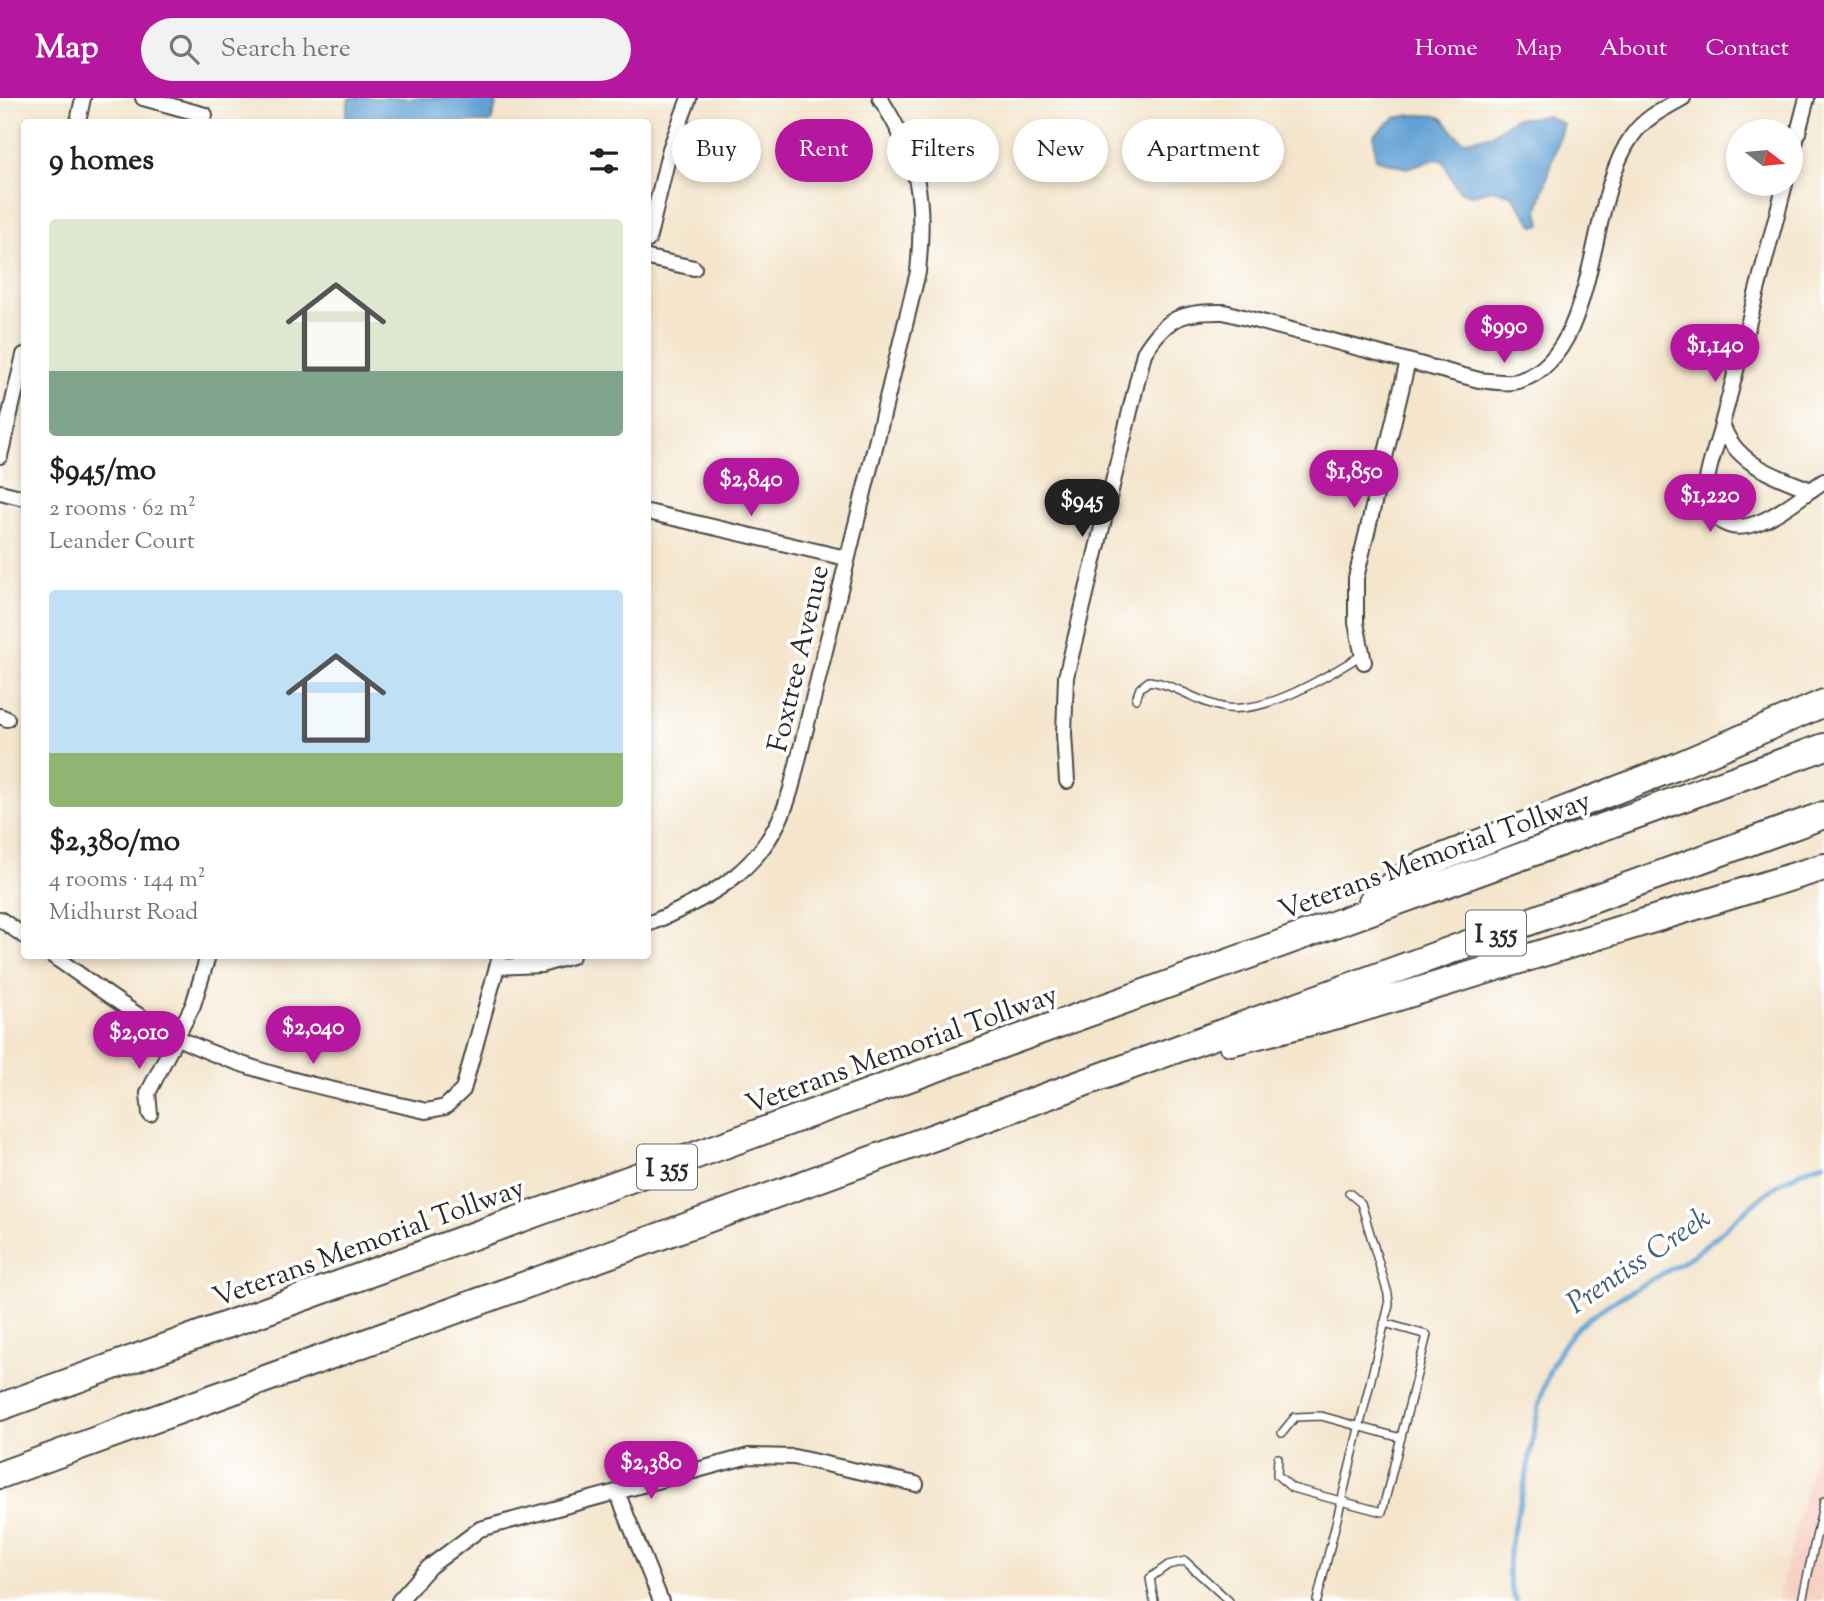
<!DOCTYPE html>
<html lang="en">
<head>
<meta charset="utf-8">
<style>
  body { margin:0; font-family:"Sorts Mill Goudy",serif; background:#f2f2f2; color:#222; height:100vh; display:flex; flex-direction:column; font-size:26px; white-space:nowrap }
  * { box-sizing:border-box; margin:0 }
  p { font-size:23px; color:#767676 }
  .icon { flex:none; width:38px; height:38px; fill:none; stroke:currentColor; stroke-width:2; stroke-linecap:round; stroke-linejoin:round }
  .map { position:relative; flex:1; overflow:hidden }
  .panel { position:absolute; left:21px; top:21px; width:630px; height:840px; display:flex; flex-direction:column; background:#fff; border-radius:7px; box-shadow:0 4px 10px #0003 }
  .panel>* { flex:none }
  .guide { position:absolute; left:672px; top:21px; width:665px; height:63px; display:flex; gap:14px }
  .needle { width:46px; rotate:106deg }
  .buttons { position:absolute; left:1726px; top:21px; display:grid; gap:14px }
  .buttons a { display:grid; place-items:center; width:77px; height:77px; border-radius:50%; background:#fff; box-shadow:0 4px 10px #0003; font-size:35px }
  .price { position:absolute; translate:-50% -60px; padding:0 16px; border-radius:24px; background:#b5179e; color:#fff; font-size:23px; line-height:46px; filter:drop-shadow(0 2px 4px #0008) }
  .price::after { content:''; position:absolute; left:50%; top:42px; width:21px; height:16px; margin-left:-10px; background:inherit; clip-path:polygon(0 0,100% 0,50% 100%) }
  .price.on { background:#222; color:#fff }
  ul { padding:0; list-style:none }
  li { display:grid; align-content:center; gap:14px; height:371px; padding:0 28px }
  li span { display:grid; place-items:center; height:217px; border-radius:7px; color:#555 }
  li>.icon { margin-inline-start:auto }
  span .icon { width:126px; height:126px; fill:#fffc; stroke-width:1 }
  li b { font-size:30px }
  h2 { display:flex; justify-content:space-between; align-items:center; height:84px; padding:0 28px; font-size:30px }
  .chip { padding:0 24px; border-radius:32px; background:#fff; box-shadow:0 4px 10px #0003; font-size:24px; line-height:63px }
  .chip.on { background:#b5179e; color:#fff }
  header { display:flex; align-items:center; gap:42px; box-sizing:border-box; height:98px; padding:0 35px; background:#b5179e; color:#fff }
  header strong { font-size:33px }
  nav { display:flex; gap:38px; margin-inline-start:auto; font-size:24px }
  .search { width:490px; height:63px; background:#f2f2f2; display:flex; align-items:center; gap:18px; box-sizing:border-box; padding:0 24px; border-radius:38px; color:#767676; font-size:26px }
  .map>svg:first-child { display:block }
  .built { fill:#f6d2c4 }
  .water { fill:#61a0d3; stroke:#46667f; stroke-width:2 }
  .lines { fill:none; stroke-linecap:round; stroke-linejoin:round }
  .stream { stroke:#61a0d3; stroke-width:5 }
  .lane-casing { stroke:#494743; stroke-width:10 }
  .street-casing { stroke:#494743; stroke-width:18 }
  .highway-casing { stroke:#494743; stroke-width:30 }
  .lane { stroke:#fff; stroke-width:7 }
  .street { stroke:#fff; stroke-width:14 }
  .highway { stroke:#fff; stroke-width:26 }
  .labels { text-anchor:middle; stroke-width:7; stroke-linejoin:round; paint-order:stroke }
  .shield { fill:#fff; stroke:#6b6b6b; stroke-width:2 }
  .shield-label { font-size:26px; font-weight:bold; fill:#2b2b2b }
  .street-label { font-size:28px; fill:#2b2b2b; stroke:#fff }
  .water-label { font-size:30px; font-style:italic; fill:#436077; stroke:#fff }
</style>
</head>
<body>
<header>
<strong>Map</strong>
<div class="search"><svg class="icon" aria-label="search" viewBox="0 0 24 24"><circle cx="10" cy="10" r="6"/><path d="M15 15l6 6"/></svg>Search here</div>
<nav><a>Home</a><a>Map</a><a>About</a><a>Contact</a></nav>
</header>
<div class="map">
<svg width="1824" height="1503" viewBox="0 0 1824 1503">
  <rect width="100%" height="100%" fill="#fff"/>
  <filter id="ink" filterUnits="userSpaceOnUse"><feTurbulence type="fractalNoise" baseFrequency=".0143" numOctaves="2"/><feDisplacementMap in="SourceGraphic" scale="14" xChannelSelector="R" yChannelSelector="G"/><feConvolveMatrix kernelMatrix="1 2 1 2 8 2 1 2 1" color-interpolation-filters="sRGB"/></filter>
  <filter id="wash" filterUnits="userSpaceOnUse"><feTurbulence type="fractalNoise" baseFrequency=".00686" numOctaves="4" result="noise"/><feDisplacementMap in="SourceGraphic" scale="28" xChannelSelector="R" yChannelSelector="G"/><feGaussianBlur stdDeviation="1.57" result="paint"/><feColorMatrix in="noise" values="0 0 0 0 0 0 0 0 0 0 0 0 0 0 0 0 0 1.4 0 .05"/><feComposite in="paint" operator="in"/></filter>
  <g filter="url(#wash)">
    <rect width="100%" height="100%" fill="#f4e5cc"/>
    <path class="built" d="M1824,1322V1503H1777Z"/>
    <path class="water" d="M349,0H498L491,24H345Z
      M1411,17C1455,16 1436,21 1463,43L1491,37L1513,21L1547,18L1563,26L1538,111L1541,127L1534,128L1511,96L1490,91C1462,107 1452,87 1444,63L1436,61L1406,70L1376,61L1374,37L1395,20Z"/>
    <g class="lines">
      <path class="stream" d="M1516,1503C1497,1469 1518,1419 1525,1384C1536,1333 1537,1275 1573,1234C1595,1208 1660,1180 1690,1159C1734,1129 1770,1079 1824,1065"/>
    </g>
  </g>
  <g filter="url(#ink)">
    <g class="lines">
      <g class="lane-casing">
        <path id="lane" d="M1136,601L1140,590L1149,583C1176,586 1199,606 1227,610C1269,615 1327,578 1362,557
          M1282,1335L1295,1319L1321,1318L1401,1340
          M1278,1360L1277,1377L1292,1390L1382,1414L1427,1237L1384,1225
          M1154,1503L1150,1480L1168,1467L1185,1463L1229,1503
          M1317,1503L1389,1207L1388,1196L1361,1105L1349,1095
          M1802,1503L1824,1403"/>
      </g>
      <g class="street-casing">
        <path id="street" d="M143,0L205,17
          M78,24L83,0
          M1790,65L1807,0
          M1785,86L1722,326C1735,366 1775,378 1811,392L1824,383
          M648,142L670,51L689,0
          M648,160L694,170
          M1722,327C1717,348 1705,375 1706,397C1706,407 1711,414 1718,421C1745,445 1789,407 1811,392
          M0,358L24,257
          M0,394L24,400
          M648,414L846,460
          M1364,564L1356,525V480L1408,263
          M0,618L7,621
          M1067,683L1064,636L1066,579L1144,255C1166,219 1183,213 1224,214L1479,282C1492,283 1508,287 1521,282C1600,256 1586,102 1632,38C1644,20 1665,10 1683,0
          M0,821L24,838
          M648,826C716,798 770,767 791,691L918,174C925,100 920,63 880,0
          M53,858C98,889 143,925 193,947C267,980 348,995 426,1013L445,1009L463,992L500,858
          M497,869L541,867L572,858
          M150,1016L148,995L193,907L208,858
          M617,1394L661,1503
          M399,1503L429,1469L480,1431L749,1358L794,1359L916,1386"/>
      </g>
      <g class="highway-casing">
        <path id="highway" d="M1372,803L1417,769L1673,670L1824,605
          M1231,944L1346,915L1824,769
          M0,1309L1824,649
          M0,1377C609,1159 1216,936 1824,717"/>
      </g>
      <use href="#lane" class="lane"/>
      <use href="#street" class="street"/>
      <use href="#highway" class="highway"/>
    </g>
  </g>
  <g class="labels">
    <g class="shield">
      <rect x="1466" y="812.5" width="60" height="45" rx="5"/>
      <rect x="637" y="1046.5" width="60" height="45" rx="5"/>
    </g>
    <g class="shield-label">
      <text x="1496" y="844">I 355</text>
      <text x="667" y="1078">I 355</text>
    </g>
    <g class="street-label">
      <text transform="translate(797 560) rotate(-77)" y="10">Foxtree Avenue</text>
      <text transform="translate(1434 756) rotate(-20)" y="10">Veterans Memorial Tollway</text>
      <text transform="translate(901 950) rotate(-20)" y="10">Veterans Memorial Tollway</text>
      <text transform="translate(368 1143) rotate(-20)" y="10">Veterans Memorial Tollway</text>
    </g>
    <g class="water-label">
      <text transform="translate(1638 1162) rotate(-34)" y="10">Prentiss Creek</text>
    </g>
  </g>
</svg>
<div class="buttons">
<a><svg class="needle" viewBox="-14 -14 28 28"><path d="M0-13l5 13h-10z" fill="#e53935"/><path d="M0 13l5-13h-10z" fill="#767676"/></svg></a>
</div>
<b class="price" style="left:1504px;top:267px">$990</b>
<b class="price" style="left:1715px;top:286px">$1,140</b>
<b class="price" style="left:1354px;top:412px">$1,850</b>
<b class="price" style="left:751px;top:420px">$2,840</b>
<b class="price" style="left:1710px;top:436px">$1,220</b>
<b class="price on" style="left:1082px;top:441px">$945</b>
<b class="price" style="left:313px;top:968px">$2,040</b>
<b class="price" style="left:139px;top:973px">$2,010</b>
<b class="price" style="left:651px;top:1403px">$2,380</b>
<div class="guide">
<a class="chip">Buy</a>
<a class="chip on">Rent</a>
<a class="chip">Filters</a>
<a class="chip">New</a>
<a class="chip">Apartment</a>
</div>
<section class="panel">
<h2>9 homes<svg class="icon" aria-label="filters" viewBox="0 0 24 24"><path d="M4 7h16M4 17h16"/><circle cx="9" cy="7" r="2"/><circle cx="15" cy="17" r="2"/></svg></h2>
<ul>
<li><span style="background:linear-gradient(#dfe7d0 70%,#7fa58c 0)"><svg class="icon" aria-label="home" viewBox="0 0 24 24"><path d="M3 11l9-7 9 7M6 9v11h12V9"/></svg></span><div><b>$945/mo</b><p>2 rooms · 62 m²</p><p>Leander Court</p></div></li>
<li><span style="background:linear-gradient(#bfe0f5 75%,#8fb573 0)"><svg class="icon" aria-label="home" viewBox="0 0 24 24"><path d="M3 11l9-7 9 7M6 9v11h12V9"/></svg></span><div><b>$2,380/mo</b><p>4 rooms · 144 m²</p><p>Midhurst Road</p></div></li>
</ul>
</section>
</div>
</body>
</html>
